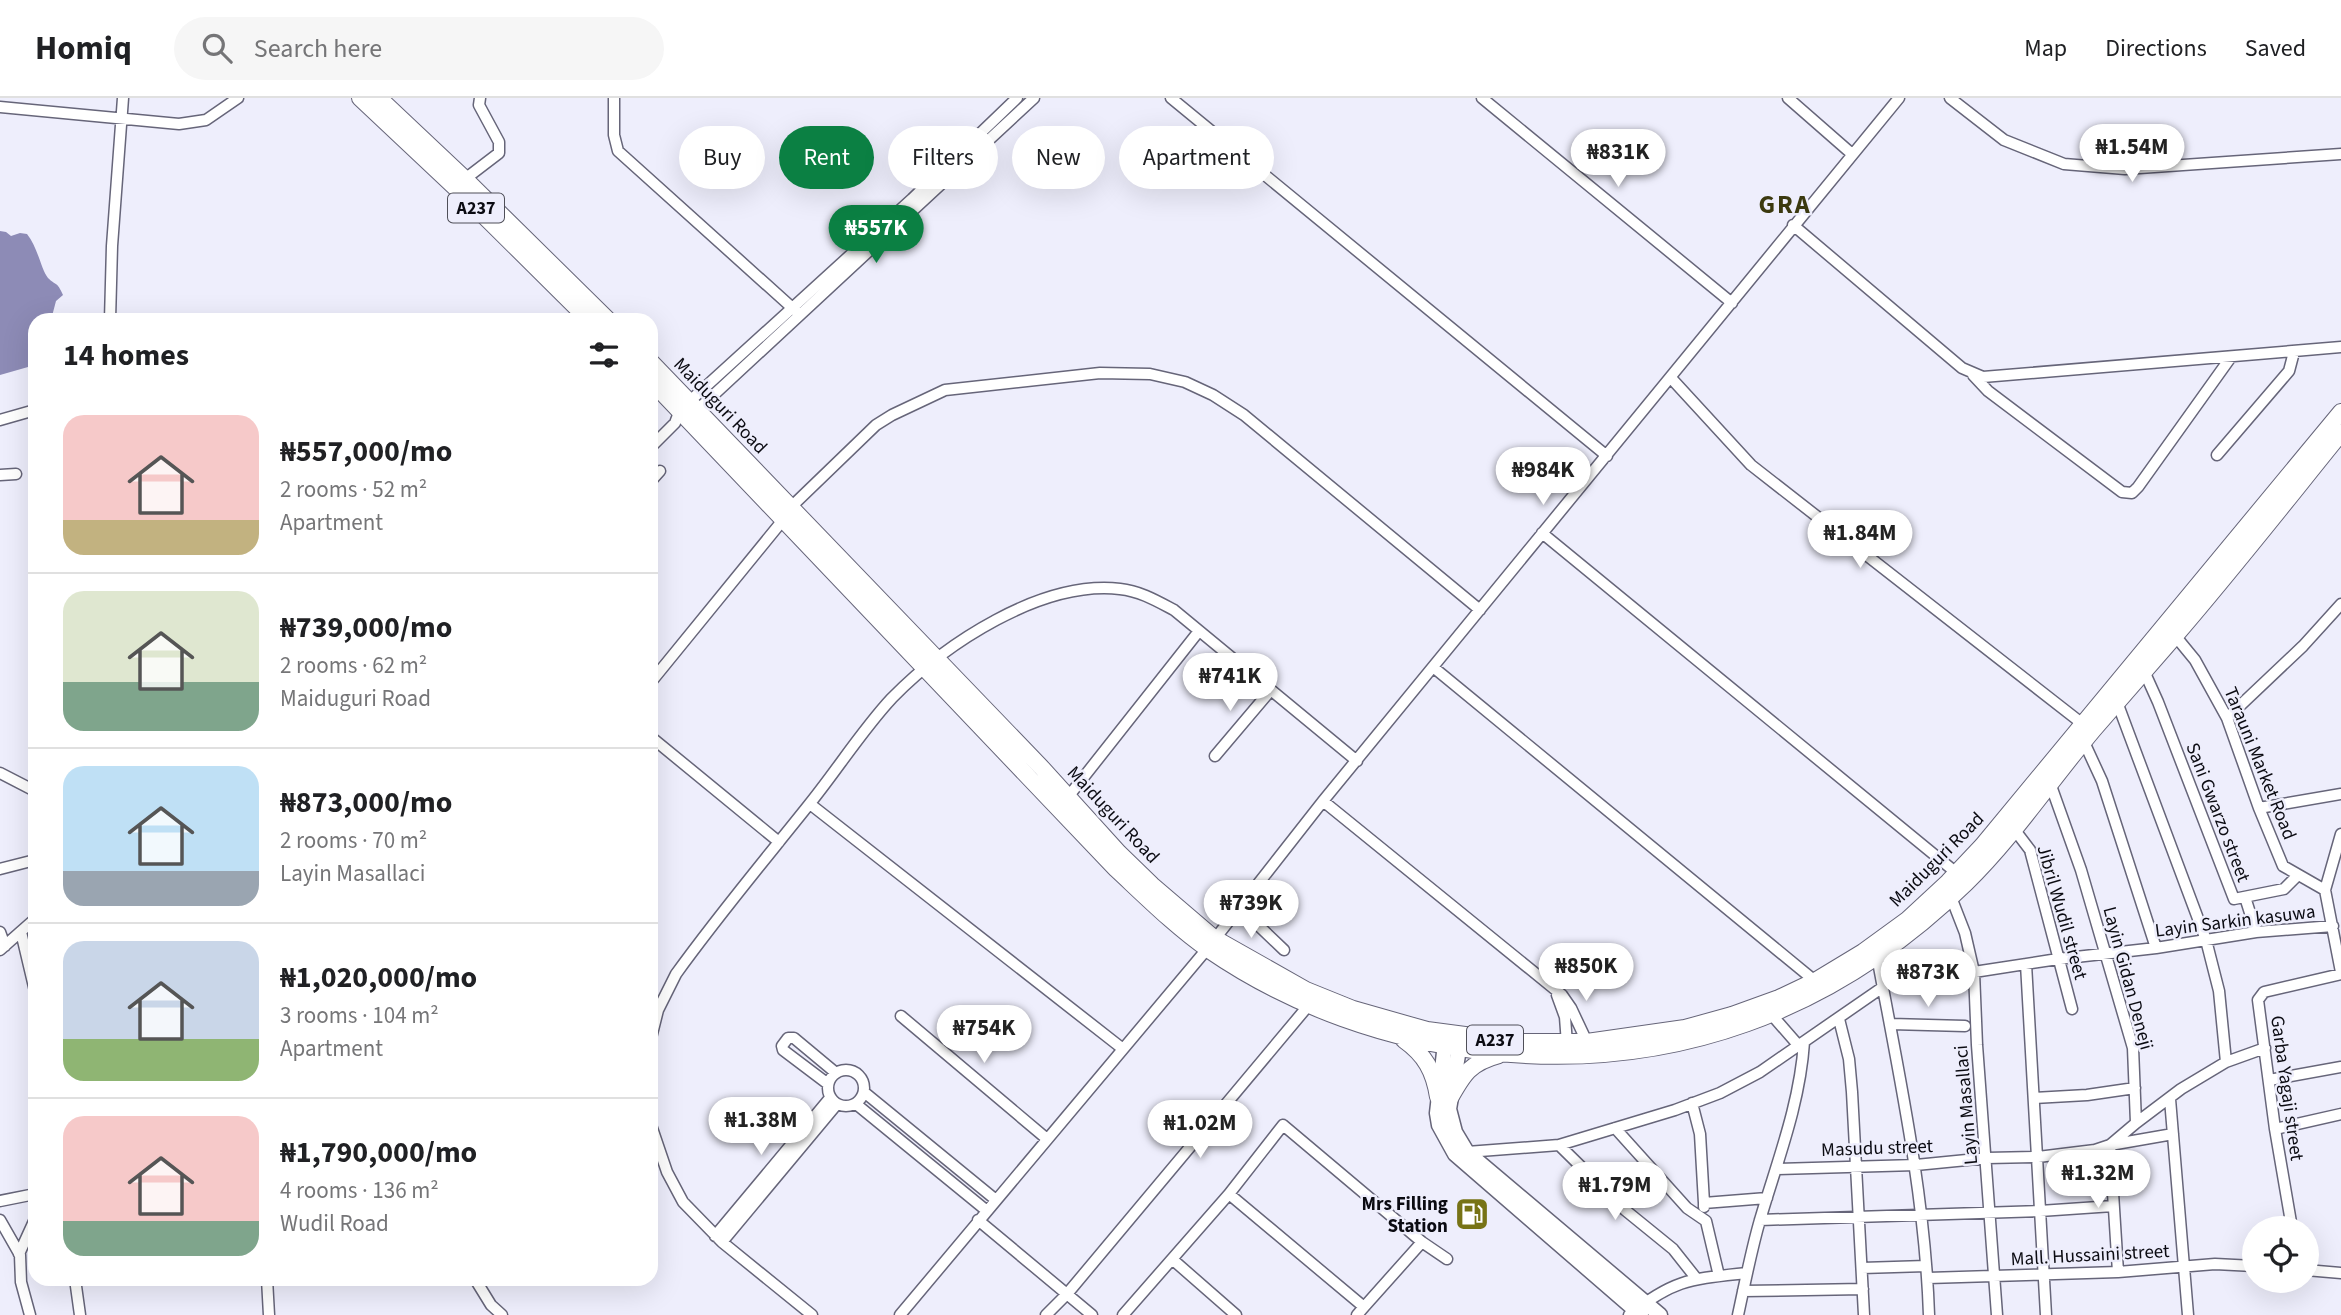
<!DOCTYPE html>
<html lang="en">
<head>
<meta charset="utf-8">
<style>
  body { margin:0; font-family:"Source Sans 3",sans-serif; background:#f6f6f6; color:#202124; height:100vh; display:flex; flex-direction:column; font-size:26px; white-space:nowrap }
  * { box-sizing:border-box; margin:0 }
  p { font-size:23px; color:#757577 }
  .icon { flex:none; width:38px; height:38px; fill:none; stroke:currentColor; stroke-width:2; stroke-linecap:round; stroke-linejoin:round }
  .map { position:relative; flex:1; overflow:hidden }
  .panel { position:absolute; left:28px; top:215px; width:630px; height:973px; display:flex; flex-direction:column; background:#fff; border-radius:21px; box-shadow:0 7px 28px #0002 }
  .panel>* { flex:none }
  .top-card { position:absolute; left:679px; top:28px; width:665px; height:63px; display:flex; gap:14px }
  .controls { position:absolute; left:2242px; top:1118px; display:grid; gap:14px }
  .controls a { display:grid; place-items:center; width:77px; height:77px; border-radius:50%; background:#fff; box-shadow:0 7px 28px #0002; font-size:35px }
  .price { position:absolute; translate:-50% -60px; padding:0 16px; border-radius:24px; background:#fff; color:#222; font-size:23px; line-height:46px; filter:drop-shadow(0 2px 4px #0008) }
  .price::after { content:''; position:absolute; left:50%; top:42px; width:21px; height:16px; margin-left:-10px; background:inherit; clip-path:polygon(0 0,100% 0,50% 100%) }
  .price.active { background:#0b8043; color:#fff }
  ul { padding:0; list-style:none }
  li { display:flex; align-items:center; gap:21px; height:175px; padding:0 35px }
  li+li { border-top:2px solid #e0e0e0 }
  li span { display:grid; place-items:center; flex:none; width:196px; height:140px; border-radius:21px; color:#555 }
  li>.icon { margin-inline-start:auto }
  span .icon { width:84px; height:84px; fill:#fffc; stroke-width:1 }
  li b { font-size:30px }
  h2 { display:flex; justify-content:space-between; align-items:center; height:84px; padding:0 35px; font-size:30px }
  .tag { padding:0 24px; border-radius:32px; background:#fff; box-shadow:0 7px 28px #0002; font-size:24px; line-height:63px }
  .tag.active { background:#0b8043; color:#fff }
  header { display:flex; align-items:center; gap:42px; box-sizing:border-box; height:98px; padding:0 35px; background:#fff; border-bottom:2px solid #e0e0e0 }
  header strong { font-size:33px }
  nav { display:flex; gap:38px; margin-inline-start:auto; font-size:24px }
  .search { width:490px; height:63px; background:#f6f6f6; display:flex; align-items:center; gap:18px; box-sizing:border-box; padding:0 24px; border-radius:38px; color:#757577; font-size:26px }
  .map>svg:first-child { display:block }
  .water { fill:#8d8bb6 }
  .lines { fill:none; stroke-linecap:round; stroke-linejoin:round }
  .minor-casing { stroke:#666579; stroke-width:13 }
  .major-casing { stroke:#666579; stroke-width:17 }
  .highway-casing { stroke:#666579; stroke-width:18 }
  .minor { stroke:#fff; stroke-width:10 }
  .major { stroke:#fff; stroke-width:14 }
  .highway { stroke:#fff; stroke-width:16 }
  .labels { text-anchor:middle; stroke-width:5; stroke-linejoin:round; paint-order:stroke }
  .shield { fill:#eeeefc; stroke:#4f4f58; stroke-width:2 }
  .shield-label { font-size:18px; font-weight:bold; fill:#0b0b12 }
  .street-label { font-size:19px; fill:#0b0b12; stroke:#eeeefc }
  .poi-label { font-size:19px; font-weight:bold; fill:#0b0b12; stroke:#eeeefc; text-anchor:end }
  .district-label { font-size:26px; font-weight:bold; letter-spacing:2px; fill:#3b390f; stroke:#eeeefc }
</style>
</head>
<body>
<header>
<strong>Homiq</strong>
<div class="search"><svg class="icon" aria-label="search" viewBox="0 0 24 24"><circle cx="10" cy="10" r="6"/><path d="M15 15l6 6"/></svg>Search here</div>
<nav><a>Map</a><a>Directions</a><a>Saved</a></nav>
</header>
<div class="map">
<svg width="2341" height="1217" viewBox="0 0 2341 1217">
  <rect width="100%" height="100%" fill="#eeeefc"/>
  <path class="water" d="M0,133L6,134L11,138L20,135L27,136C38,150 41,171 48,180C56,188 57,183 63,197L56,203L51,222H35V267L0,277Z"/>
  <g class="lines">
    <g class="minor-casing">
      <path id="minor" d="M614,0V37L618,53L798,215
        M1171,0L1607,358
        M1482,0L1732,205
        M1788,0L1852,56
        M1950,0L2004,42L2064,66L2125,71L2341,56
        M0,9L179,26L206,22L238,0
        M465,81L499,55V44L479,7L480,0
        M1793,127L1962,270L1983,279L2341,249
        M110,222L112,148L123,0
        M1973,277L1988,293L2122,394L2132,395L2138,389L2231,259
        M1671,280L1751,367L2084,627
        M693,316L1034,0
        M0,322L35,312
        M651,349L675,325L680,312L912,101L1017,0
        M2217,357L2289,273L2294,254
        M0,377L16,376
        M651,383L660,373
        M790,410L876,327L892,317L945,292L1100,275L1150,276L1185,284L1213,297L1244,317L1480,512
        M1542,435L1959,777
        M2172,534L2195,562L2227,620L2259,710L2283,768L2325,792L2341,874
        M1433,569L1815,883
        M2144,573L2158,604L2234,801L2284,791L2298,777
        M651,584L783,422
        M2227,620L2303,548L2341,506
        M651,639L779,744
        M2084,644L2102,683L2156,850
        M1215,658L1270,593
        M0,675L35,693
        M2050,685L2081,772L2133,950L2136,1025L2181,991L2226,964L2219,893L2206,842L2117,604
        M1068,699L1199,533
        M1323,703L1562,897L1571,910L1587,944
        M810,706L1123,951
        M2259,710L2341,696
        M2014,731L2030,752L2072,911
        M0,771L35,762
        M2325,792L2341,736
        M1951,799L1965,835L1974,874L1977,947L1997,1217
        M2245,799L2256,834
        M1239,809L1284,852
        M0,834L5,848
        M21,834L35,893
        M0,852L35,821
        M1877,858C1899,977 1925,1096 1929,1217
        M2026,866L2046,1217
        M1974,874L2058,861L2156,850L2256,834L2333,828
        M1557,897L1565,919L1567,946
        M1771,916L1799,948
        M901,918L1047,1041
        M1839,921L1849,961L1852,994L1864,1217
        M1891,926L1965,928
        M651,940L658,912L676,876C717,819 763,764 807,709C835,675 862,632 892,600C945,546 1041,482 1120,491C1140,493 1157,503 1174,512L1357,663
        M2226,964L2265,950
        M828 990a18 18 0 1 1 36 0a18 18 0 1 1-36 0Z
        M2269,982L2341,969
        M828,986L783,952L782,948L788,940H794L836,975
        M864,994L996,1102
        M2034,1000L2087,997L2135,990
        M2170,1001L2188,1217
        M1692,1005L1700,1036L1704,1105
        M856,1006L987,1113
        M651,1027L667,1074L683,1104L722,1144L812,1217
        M1615,1030L1687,1110L1706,1123L1719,1178
        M2275,1031L2341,1016
        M1559,1047L1625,1112L1673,1151L1696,1180
        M1467,1054L1559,1047L1675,1012L1720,995L1760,974L1883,889
        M1777,1071L1916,1067L1987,1060L2038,1059L2095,1052L2110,1047L2136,1025
        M1229,1096L1283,1027L1422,1144L1447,1161
        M0,1103L35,1096
        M1704,1109V1105L1767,1100
        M0,1122L20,1157L21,1184L30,1217
        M978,1122L1092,1217
        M1760,1122L2040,1113L2113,1108
        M2292,1130L2275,1031L2258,902L2264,894L2341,876
        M715,1138L830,1000
        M722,1144L837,1006
        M19,1156L35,1121
        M1172,1161L1236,1217
        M1862,1170L1926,1168
        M2306,1172L2341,1175
        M2118,1174L2110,1047L2173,1036
        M1928,1180L2118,1174L2215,1166L2254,1168
        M75,1181L80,1217
        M267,1181L269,1217
        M475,1181L491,1207L502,1217
        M1743,1193L1863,1191
        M1364,1209L1422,1144
        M900,1217L1207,851L1323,703L1899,0
        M1046,1217L1067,1196L1308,908
        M1123,1217L1229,1096L1364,1209L1357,1217
        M1629,1217C1674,1181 1691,1181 1746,1175
        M1738,1217C1745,1185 1751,1153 1760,1122C1777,1064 1800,1006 1804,944"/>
    </g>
    <g class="major-casing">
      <path id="major" d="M1446,937L1437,1015L1439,1027L1455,1056L1641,1217
        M1461,939L1449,1011L1455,1034L1467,1054L1660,1217"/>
    </g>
    <g class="highway-casing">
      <path id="highway" d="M360,0L462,96L589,222
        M379,0L465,81L608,222
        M651,264L1041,669L1119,755L1152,787L1214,840L1306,892L1353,911L1427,932L1518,944H1587L1685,930L1732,917L1779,900L1815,883L1863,854L1907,822L1948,784L1982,748L2341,314
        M651,283L1116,771C1146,799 1176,829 1209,852C1292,909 1389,943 1489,954C1672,974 1834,914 1966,785C2013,739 2051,682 2094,631C2121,600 2148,569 2175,538C2232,472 2286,403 2341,335
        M1404,942C1425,957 1434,973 1438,999
        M1449,1002C1463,977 1469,965 1499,957"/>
    </g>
    <use href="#minor" class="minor"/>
    <use href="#major" class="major"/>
    <use href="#highway" class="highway"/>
  </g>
  <defs>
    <g id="fuel-square" transform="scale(1.75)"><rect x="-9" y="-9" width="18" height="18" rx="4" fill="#777316" stroke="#eeeefc"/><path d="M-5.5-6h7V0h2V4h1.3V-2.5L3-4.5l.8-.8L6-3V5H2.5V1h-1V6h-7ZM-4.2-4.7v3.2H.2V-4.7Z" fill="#fff"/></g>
  </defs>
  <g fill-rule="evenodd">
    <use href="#fuel-square" x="1472" y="1116"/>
  </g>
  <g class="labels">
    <g class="shield">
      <rect x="448" y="95.5" width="56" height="29" rx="5"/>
      <rect x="1467" y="927.5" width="56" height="29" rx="5"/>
    </g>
    <g class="shield-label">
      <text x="476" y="116">A237</text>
      <text x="1495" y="948">A237</text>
    </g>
    <g class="street-label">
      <text transform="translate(721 307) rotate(46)" y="7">Maiduguri Road</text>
      <text transform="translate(2261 665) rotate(68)" y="7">Tarauni Market Road</text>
      <text transform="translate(2219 714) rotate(69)" y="7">Sani Gwarzo street</text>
      <text transform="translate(1114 716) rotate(47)" y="7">Maiduguri Road</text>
      <text transform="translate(1936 761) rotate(-45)" y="7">Maiduguri Road</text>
      <text transform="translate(2063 814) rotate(74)" y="7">Jibril Wudil street</text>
      <text transform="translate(2235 822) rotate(-7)" y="7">Layin Sarkin kasuwa</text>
      <text transform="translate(2129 880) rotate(75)" y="7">Layin Gidan Deneji</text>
      <text transform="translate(2288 990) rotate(82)" y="7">Garba Yagaji street</text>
      <text transform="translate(1965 1007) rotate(-95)" y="7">Layin Masallaci</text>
      <text transform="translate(1877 1049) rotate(-2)" y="7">Masudu street</text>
      <text transform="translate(2090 1156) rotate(-3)" y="7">Mall. Hussaini street</text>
    </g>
    <g class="poi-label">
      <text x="1448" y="1112">Mrs Filling<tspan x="1448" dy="22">Station</tspan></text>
    </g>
    <g class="district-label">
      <text x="1785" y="115">GRA</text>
    </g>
  </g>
</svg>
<div class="controls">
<a><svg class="icon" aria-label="locate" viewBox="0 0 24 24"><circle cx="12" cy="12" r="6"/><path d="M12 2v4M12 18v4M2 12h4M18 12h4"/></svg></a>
</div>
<b class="price" style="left:2132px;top:86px">₦1.54M</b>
<b class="price" style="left:1618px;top:91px">₦831K</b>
<b class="price active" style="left:876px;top:167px">₦557K</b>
<b class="price" style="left:1543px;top:409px">₦984K</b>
<b class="price" style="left:1860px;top:472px">₦1.84M</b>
<b class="price" style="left:1230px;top:615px">₦741K</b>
<b class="price" style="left:1251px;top:842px">₦739K</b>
<b class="price" style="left:1586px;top:905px">₦850K</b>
<b class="price" style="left:1928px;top:911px">₦873K</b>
<b class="price" style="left:984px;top:967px">₦754K</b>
<b class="price" style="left:761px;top:1059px">₦1.38M</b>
<b class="price" style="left:1200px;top:1062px">₦1.02M</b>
<b class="price" style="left:2098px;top:1112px">₦1.32M</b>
<b class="price" style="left:1615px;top:1124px">₦1.79M</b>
<div class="top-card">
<a class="tag">Buy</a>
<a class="tag active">Rent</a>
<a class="tag">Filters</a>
<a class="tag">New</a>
<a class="tag">Apartment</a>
</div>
<section class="panel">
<h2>14 homes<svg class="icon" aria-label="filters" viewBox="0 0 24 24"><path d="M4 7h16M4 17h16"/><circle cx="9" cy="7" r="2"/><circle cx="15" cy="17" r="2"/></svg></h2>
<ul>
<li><span style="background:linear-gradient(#f6c9c9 75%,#c2b280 0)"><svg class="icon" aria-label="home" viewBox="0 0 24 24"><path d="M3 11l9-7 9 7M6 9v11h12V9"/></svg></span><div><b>₦557,000/mo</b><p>2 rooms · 52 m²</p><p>Apartment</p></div></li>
<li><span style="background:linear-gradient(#dfe7d0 65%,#7fa58c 0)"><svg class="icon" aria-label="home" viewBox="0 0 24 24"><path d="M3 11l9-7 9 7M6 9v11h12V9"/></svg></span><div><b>₦739,000/mo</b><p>2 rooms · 62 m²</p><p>Maiduguri Road</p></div></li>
<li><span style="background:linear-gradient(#bfe0f5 75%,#9aa5b1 0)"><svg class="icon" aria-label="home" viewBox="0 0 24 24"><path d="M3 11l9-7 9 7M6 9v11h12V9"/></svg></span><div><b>₦873,000/mo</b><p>2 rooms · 70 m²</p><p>Layin Masallaci</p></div></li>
<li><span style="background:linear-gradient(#c9d6e8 70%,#8fb573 0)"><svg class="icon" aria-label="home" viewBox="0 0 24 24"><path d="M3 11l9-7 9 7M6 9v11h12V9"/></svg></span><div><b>₦1,020,000/mo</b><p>3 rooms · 104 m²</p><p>Apartment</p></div></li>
<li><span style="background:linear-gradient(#f6c9c9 75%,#7fa58c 0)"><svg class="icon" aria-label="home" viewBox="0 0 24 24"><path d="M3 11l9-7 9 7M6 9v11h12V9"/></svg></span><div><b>₦1,790,000/mo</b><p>4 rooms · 136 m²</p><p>Wudil Road</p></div></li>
</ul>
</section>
</div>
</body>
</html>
